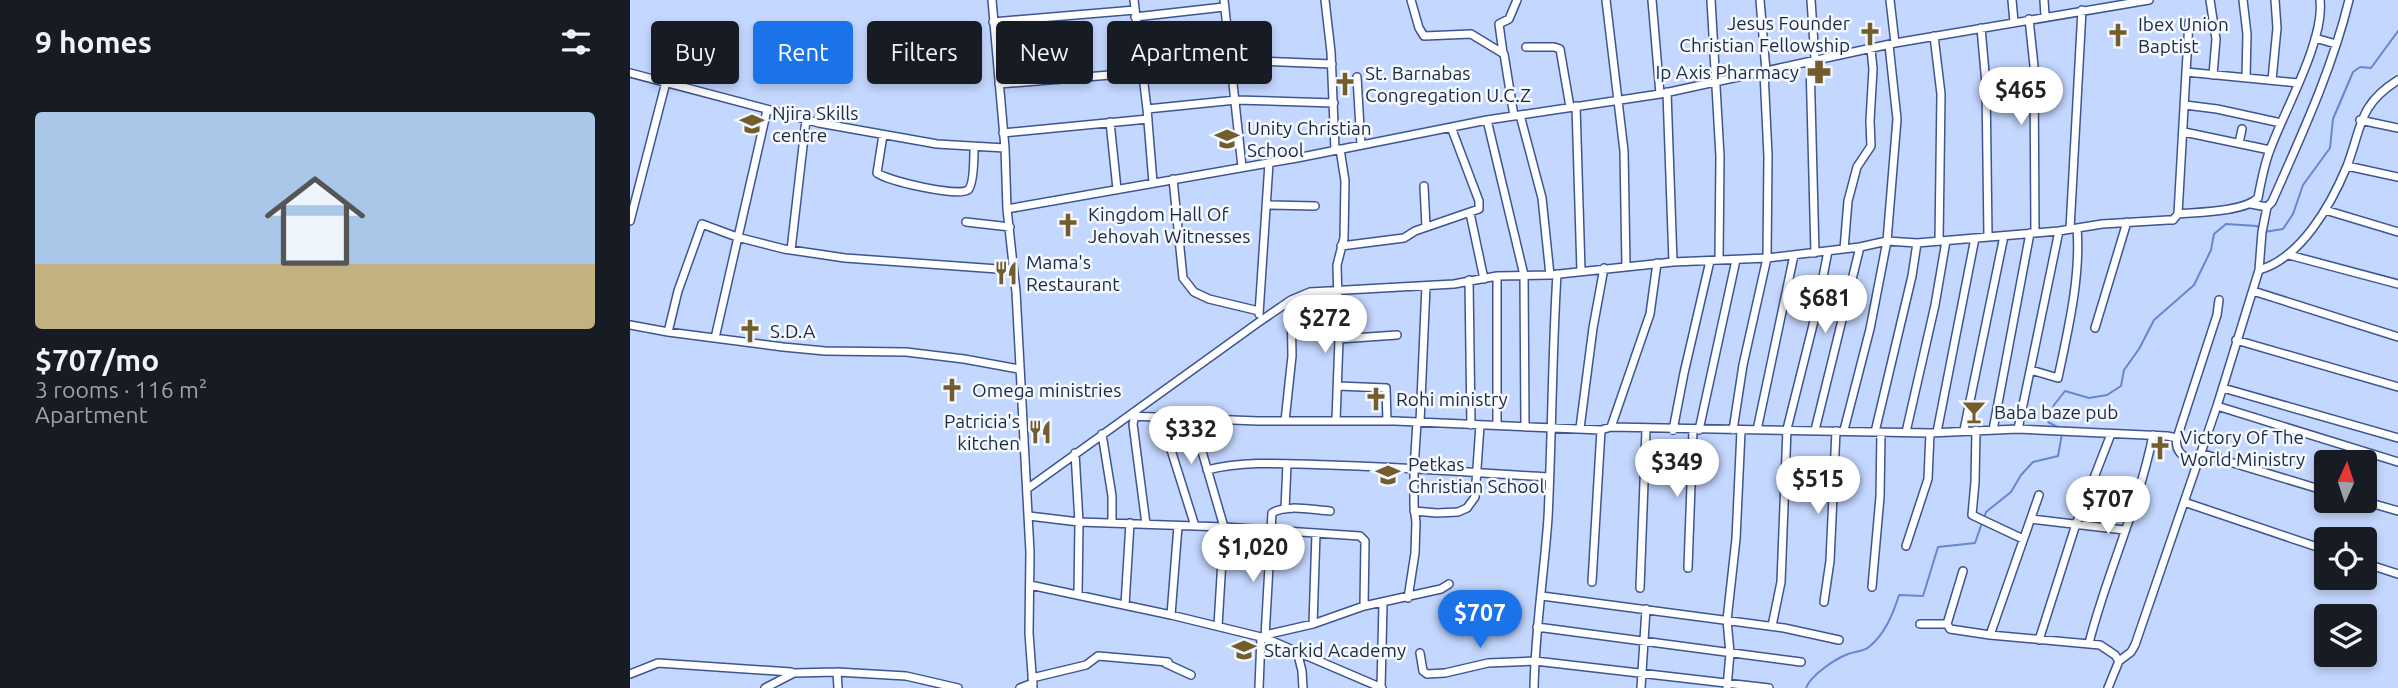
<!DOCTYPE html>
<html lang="en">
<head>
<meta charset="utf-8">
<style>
  body { margin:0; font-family:Ubuntu,sans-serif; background:#20242c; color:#f1f3f6; height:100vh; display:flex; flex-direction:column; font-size:26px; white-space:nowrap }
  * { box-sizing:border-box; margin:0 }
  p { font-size:23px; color:#9ea1a6 }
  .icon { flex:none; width:38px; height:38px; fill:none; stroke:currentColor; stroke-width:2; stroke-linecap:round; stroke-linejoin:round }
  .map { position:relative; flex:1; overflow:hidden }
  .drawer { display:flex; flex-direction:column; background:#171b24; width:630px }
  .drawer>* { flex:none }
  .banner { position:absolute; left:21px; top:21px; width:665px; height:63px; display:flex; gap:14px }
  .needle { width:46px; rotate:3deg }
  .controls { position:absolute; left:1684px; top:450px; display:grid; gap:14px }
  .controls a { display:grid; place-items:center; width:63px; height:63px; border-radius:7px; background:#171b24; box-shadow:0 4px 10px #0003; font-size:35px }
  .price { position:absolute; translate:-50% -60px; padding:0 16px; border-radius:24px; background:#fff; color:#222; font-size:23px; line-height:46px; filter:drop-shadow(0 2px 4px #0008) }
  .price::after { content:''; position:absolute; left:50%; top:42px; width:21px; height:16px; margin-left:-10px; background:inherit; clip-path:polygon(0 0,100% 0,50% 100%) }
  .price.active { background:#1a73e8; color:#fff }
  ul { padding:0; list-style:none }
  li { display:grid; align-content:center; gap:14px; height:371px; padding:0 35px }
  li+li { border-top:2px solid #363941 }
  li span { display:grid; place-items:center; height:217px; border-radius:7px; color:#555 }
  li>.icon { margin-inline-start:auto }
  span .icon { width:126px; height:126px; fill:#fffc; stroke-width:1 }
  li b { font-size:30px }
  h2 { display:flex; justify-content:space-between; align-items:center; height:84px; padding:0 35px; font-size:30px }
  .pill { padding:0 24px; border-radius:7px; background:#171b24; box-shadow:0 4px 10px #0003; font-size:24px; line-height:63px }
  .pill.active { background:#1a73e8; color:#fff }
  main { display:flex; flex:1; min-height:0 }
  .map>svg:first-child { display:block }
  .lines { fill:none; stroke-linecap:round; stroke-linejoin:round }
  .stream { stroke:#6786cf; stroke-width:2 }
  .minor-casing { stroke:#3e558f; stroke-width:10 }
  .minor { stroke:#fff; stroke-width:7 }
  .labels { text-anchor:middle; stroke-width:5; stroke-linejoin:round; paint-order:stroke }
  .poi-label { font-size:19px; fill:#1d2841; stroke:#f4f8ff; text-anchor:start }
</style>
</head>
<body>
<main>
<section class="drawer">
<h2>9 homes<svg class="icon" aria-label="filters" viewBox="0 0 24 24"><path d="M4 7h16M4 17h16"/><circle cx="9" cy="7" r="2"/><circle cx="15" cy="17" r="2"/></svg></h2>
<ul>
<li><span style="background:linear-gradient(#a9c7e8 70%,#c2b280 0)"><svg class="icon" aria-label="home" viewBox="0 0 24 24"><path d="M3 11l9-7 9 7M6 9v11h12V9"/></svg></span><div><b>$707/mo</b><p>3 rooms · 116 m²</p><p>Apartment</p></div></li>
</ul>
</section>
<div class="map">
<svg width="1768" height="688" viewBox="0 0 1768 688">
  <rect width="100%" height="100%" fill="#c4d7ff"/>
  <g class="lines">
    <path class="stream" d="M1634,232L1653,229L1663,214L1673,185L1700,148L1703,119L1723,72L1730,67L1741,68L1768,31
      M1431,429L1418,422L1424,405L1435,391L1459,398L1477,395L1491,386L1494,370L1509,349L1524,320L1564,285L1581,250L1584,234L1596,224L1627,226L1629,228
      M1354,518L1356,512L1381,492L1391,475L1403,462L1428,456L1432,434
      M1176,688C1181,675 1205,659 1218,654C1225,651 1233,652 1239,647C1255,634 1263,614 1269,595L1293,596L1308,547L1345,543L1352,523"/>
    <g class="minor-casing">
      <path id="minor" d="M362,0L375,148L377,209L386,292L400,552L399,633L403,688
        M504,0L517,109L523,183
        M594,0L612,167
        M695,0L701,52L705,150
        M781,0L789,28L794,36L841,34L874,54L884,116
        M976,0L994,151L996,266
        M1022,0L1030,94
        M1081,0L1090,156L1089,260
        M1130,0L1136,71
        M1181,0L1185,60
        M1260,0L1265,43
        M1382,0L1384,22
        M1414,0L1415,16
        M1580,0L1586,39L1583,75
        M1613,0L1617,34L1616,78
        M505,17L594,7
        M1399,19L1404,66L1405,233
        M363,22L505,10
        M1351,28L1356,84L1358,237
        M1304,36L1311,94L1309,241
        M1685,38L1706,44
        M896,47H924L930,49L940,107
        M873,53L869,24L879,19L887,0
        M1180,62L1185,253
        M1556,72L1559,22
        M0,73L189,123L307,144L375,148
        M727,77L731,145
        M1642,80L1647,28L1645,0
        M369,84L505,73L520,65L601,57L630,61L702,64
        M1037,92L1043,262
        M1555,105L1587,109L1651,123
        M946,106L951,271
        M517,109L606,100L704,103
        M890,115L912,198L920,275
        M857,120L894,275L895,427
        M1730,120L1768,128
        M480,122L487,189
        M1554,132L1640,150
        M373,133L518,119
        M253,135L247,173C259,181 326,197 338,190C344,185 344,156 344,147
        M1609,143L1612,129
        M1717,166L1768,177
        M543,179L553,278L564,292L579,299L629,311
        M794,186L796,227
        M1621,204L1637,207L1642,202C1671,136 1702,70 1719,0
        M638,205L685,206
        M377,209L667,158L857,120L1030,94L1265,43L1519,0
        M1695,210L1768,232
        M840,213L854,279
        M1548,214L1556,72L1668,83
        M0,221L36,82
        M336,222L380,227
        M1440,229L1452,10
        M711,246L774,238L785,231L849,209V201L821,127
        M1214,249L1218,201L1227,167L1241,146L1240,121L1243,69L1241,49
        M161,250L176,120
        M1659,255L1768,284
        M1629,270L1632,232L1637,207
        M839,280L841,425
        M1623,291L1768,337
        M629,314L639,163
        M0,325L38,332L153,347L195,351L276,352L334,359L389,369
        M1465,328L1497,222
        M38,332L48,291L72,224L107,237L154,249L215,258L382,270
        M85,338L137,110
        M709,339L767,335
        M1606,340L1768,387
        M1401,370L1428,378C1438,330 1451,276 1447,228
        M708,386L756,388L757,421
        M1593,388L1768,438
        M1587,406L1768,462
        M530,415L565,526
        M500,416L628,421H765L971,430L981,427L1300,433L1388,429L1537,436L1547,438C1544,453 1555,457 1567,464
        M505,416L503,424L516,524
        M562,417L594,527L588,626
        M706,420L709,339L707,265L714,238L715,181L710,149
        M655,421L662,356L661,300
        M790,422L796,286
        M867,425V276
        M981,427L1020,314L1027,263
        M950,428L963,328L974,268
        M1388,429L1429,231
        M1043,430L1054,373L1080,261
        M1069,430L1106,260
        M1103,430L1113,365L1137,258L1138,156L1134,72
        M1127,430L1164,255
        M1185,430L1230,247
        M1214,430L1240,329L1257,241L1267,119L1259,45
        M1334,430L1374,236
        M1346,430L1345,482L1342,515L1393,539
        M1363,430L1400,233
        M1245,432L1282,276L1287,243
        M1276,432L1305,305L1316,241
        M1307,432L1345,238
        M472,434L482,496V523
        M1547,438L1587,315L1589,300
        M445,453L449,522L448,595
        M1570,453L1696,491
        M577,470C618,460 659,464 700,465C773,467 846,473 919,477
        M397,489L629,322L661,300L680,292L824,284L867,276L920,275L1043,262L1137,258L1230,247L1257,241L1287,243L1429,231L1472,224L1538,220H1543L1548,214C1569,212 1613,212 1628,198C1631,182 1634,165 1640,150C1654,111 1695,40 1690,0
        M1730,500L1768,511
        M1554,502L1696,550
        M655,509L657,464
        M784,511L807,513L828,512L837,508L845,497L850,425
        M399,516L449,522L594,527L730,536L735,541L734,606
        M1401,519L1494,530
        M1276,546L1298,479L1300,433
        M1734,563L1768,574
        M1058,568L1063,430
        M1333,571L1317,624L1320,629L1360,635L1470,645L1485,655L1489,661
        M962,582L971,430
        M400,585L541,615L635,638L752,688
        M1242,587L1250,497L1251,432
        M1010,588L1016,430
        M912,596L1154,628L1209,640
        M778,598L785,553L786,522L784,506V469L787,422
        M1194,602L1200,561L1206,431
        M495,605L500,523
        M541,615L548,526
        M683,624L686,533
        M1290,624H1317
        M1142,626L1151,582L1157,429L1186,313L1198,251
        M907,627L1171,662
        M635,635L683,624L734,606L811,589L819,584
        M1360,635L1409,495
        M635,637L642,513C655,504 683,510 700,511
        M1409,640L1446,524L1481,434
        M1459,643C1477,572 1509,506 1523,435
        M667,651L672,671L673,688
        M790,653L793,671L797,674L815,673L858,663L905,661L1139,688
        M535,663L561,675
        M207,672L208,688
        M0,674L28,663L161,672
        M402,678L456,665L468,656L538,662
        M135,688L164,673L207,672L276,676L328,688
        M390,688L403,683
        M629,688L631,637
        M751,688L753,604
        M904,688C905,631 914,575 918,518C922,437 922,355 927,274
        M1011,688L1016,609
        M1097,688L1100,653L1097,620L1106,539L1111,431
        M1478,688L1489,661L1501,652L1505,645L1587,406L1629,270C1671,258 1701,205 1717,166C1732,127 1728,105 1768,80"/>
    </g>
    <use href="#minor" class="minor"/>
  </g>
  <defs>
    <g id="church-bare" transform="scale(1.89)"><path d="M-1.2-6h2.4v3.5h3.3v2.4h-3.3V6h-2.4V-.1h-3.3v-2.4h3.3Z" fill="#735d2d" stroke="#f4f8ff" stroke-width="2.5" paint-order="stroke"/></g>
    <g id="pharmacy-bare" transform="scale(1.89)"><path d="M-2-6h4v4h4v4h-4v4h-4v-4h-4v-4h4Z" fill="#735d2d" stroke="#f4f8ff" stroke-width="2.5" paint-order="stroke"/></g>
    <g id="school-bare" transform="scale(1.89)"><path d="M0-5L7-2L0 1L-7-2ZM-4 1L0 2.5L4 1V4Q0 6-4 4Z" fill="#735d2d" stroke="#f4f8ff" stroke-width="2.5" paint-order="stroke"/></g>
    <g id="restaurant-bare" transform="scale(1.89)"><path d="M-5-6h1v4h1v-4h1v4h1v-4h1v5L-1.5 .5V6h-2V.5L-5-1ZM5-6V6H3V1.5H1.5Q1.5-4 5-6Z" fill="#735d2d" stroke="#f4f8ff" stroke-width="2.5" paint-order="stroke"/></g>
    <g id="bar-bare" transform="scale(1.89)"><path d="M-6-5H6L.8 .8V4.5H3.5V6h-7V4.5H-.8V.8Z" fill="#735d2d" stroke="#f4f8ff" stroke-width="2.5" paint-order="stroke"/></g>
  </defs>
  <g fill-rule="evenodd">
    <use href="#church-bare" x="1240" y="34"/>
    <use href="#church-bare" x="1488" y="35"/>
    <use href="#pharmacy-bare" x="1189" y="72"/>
    <use href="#church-bare" x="715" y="84"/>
    <use href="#school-bare" x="122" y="124"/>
    <use href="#school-bare" x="597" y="139"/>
    <use href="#church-bare" x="438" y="225"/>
    <use href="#restaurant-bare" x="376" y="273"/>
    <use href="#church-bare" x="120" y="331"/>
    <use href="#church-bare" x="322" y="390"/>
    <use href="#church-bare" x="746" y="399"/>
    <use href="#bar-bare" x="1344" y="412"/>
    <use href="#restaurant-bare" x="410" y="432"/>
    <use href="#church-bare" x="1530" y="448"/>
    <use href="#school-bare" x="758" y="475"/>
    <use href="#school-bare" x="614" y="650"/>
  </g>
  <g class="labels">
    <g class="poi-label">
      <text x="1220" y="30" text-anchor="end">Jesus Founder<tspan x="1220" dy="22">Christian Fellowship</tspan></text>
      <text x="1508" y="31">Ibex Union<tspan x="1508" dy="22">Baptist</tspan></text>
      <text x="1169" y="79" text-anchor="end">Ip Axis Pharmacy</text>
      <text x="735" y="80">St. Barnabas<tspan x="735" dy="22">Congregation U.C.Z</tspan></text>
      <text x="142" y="120">Njira Skills<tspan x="142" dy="22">centre</tspan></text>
      <text x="617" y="135">Unity Christian<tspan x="617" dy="22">School</tspan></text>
      <text x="458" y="221">Kingdom Hall Of<tspan x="458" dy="22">Jehovah Witnesses</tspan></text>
      <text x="396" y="269">Mama's<tspan x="396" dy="22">Restaurant</tspan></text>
      <text x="140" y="338">S.D.A</text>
      <text x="342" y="397">Omega ministries</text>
      <text x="766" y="406">Rohi ministry</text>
      <text x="1364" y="419">Baba baze pub</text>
      <text x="390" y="428" text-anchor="end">Patricia's<tspan x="390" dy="22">kitchen</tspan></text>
      <text x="1550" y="444">Victory Of The<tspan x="1550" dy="22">World Ministry</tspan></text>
      <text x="778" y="471">Petkas<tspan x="778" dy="22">Christian School</tspan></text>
      <text x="634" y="657">Starkid Academy</text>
    </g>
  </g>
</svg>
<div class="controls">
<a><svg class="needle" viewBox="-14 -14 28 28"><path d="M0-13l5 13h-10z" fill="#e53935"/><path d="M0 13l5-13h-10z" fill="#9ea1a6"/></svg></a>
<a><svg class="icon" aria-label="locate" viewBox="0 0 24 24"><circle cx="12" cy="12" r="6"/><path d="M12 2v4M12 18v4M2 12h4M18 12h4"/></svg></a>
<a><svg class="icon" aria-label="layers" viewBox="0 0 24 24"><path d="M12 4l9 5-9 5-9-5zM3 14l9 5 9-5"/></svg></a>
</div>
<b class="price" style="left:1391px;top:127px">$465</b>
<b class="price" style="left:1195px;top:335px">$681</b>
<b class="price" style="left:695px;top:355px">$272</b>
<b class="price" style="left:561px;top:466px">$332</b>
<b class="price" style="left:1047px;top:499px">$349</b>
<b class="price" style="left:1188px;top:516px">$515</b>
<b class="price" style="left:1478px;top:536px">$707</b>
<b class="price" style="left:623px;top:584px">$1,020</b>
<b class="price active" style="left:850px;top:650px">$707</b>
<div class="banner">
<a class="pill">Buy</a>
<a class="pill active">Rent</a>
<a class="pill">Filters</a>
<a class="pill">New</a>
<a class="pill">Apartment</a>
</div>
</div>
</main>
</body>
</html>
